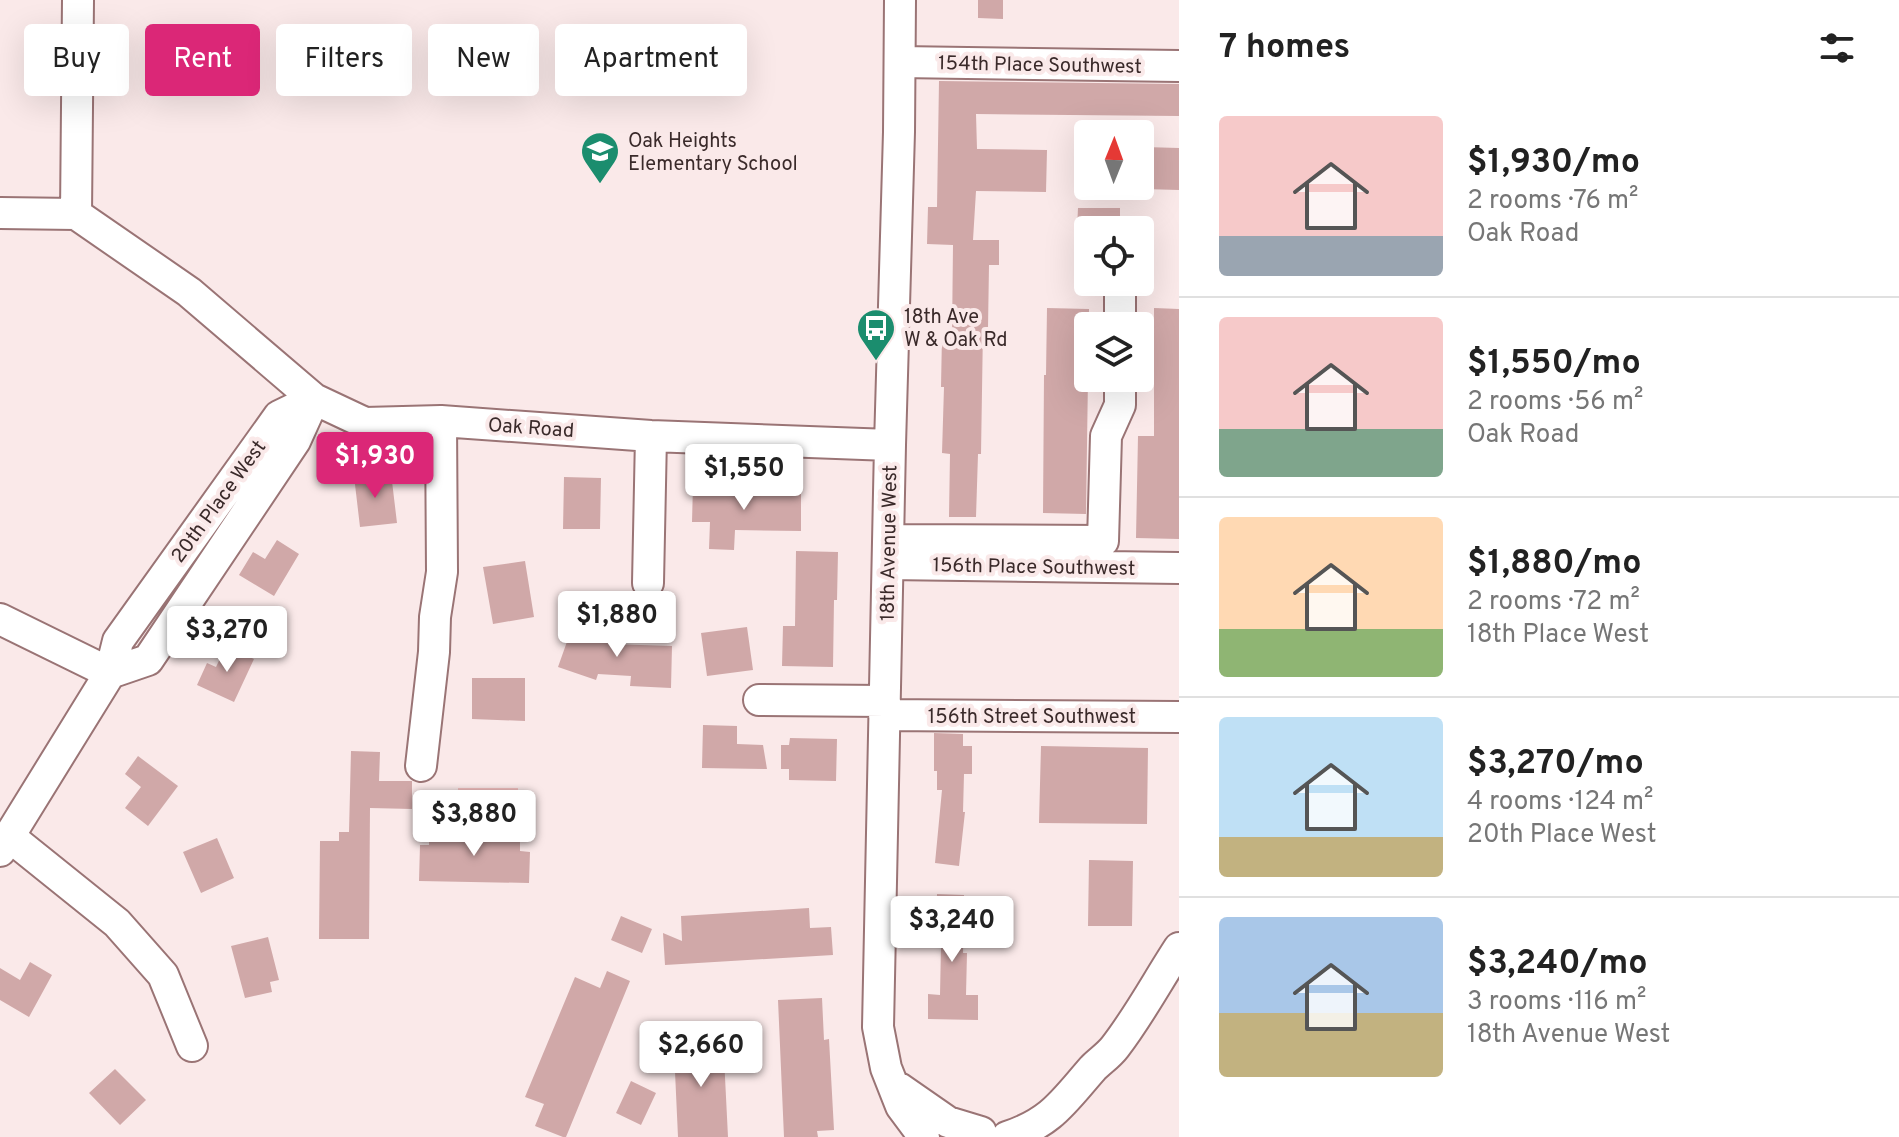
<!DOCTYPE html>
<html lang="en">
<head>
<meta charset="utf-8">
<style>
  body { margin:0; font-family:Overpass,sans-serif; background:#f6f6f6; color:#222; height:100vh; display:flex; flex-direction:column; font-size:30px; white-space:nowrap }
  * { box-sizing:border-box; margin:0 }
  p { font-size:26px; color:#767676 }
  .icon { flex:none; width:44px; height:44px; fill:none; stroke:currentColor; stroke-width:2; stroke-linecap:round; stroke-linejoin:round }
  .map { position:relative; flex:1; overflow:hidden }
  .drawer { display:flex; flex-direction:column; background:#fff; width:720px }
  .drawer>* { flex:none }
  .banner { position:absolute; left:24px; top:24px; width:760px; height:72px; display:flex; gap:16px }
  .needle { width:52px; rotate:1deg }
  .tools { position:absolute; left:1074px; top:120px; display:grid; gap:16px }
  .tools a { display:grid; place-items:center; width:80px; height:80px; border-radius:8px; background:#fff; box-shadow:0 8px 32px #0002; font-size:40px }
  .price { position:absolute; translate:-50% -68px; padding:0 18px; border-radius:8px; background:#fff; color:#222; font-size:26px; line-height:52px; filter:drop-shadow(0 2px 4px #0008) }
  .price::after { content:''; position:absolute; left:50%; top:48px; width:24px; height:18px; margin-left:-12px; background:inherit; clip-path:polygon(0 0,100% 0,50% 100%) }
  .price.active { background:#db2777; color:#fff }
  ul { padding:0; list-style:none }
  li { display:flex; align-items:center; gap:24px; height:200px; padding:0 40px }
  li+li { border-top:2px solid #e0e0e0 }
  li span { display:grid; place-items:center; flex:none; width:224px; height:160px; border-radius:8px; color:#555 }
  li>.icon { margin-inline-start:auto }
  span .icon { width:96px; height:96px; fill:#fffc; stroke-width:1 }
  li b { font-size:34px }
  h2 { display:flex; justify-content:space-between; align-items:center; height:96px; padding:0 40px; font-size:34px }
  .tag { padding:0 28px; border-radius:8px; background:#fff; box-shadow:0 8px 32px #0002; font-size:28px; line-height:72px }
  .tag.active { background:#db2777; color:#fff }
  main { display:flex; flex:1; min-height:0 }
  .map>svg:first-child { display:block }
  .green { fill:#f3c0c0 }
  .building { fill:#d0a8a8 }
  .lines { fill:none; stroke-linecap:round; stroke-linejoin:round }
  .minor-casing { stroke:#9a7475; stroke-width:34 }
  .minor { stroke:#fff; stroke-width:30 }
  .labels { text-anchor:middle; stroke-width:8; stroke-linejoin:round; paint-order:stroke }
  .street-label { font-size:20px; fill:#3a2a2a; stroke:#fae9e9 }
  .poi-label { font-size:20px; fill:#3a2a2a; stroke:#fae9e9; text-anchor:start }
</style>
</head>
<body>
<main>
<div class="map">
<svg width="1179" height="1137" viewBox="0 0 1179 1137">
  <rect width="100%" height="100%" fill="#fae9e9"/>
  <path class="green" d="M458,788H518V812L458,811Z"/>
  <path class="building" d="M978,0H1003V19L978,18Z
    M939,81L1179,84V116L976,114L977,149L1047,150L1046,192L976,191L973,240H999V265H989L988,328H983L981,454H978L976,517H949L950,454L942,453L944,387H941L942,335H952L953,245L927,244L928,207H937Z
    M1144,147L1179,148V190L1143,189Z
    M1078,208H1120V230H1077Z
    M1047,308L1089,309L1086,514L1043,513L1044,375H1046Z
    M1154,308L1179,309V539L1136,538L1138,436H1154Z
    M391,473L397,523L360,527L354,476Z
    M564,477L601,478L600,529H563Z
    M693,485L735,486V491L801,492V531L735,530L734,550L709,549L710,522H692Z
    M277,540L299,554L274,596L239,575L253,552L265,559Z
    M796,551L838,552L837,600H834L833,667L782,666L783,626H795Z
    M525,561L534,617L493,624L483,567Z
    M587,621L613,630L609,644L672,646L671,688L630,686L631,676L598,674L596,680L558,667L569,636L581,640Z
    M747,627L753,670L707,676L701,633Z
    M226,646L254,659L234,702L197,685L207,663L216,667Z
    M472,678H525V721L472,719Z
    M703,725L737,726V744L763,745L767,769L702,768Z
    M934,733L963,734V746H972V774H964L963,812H965L959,866L935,863L942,790H937V771H934Z
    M790,738L837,739L836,781L789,780V769H781V745H789Z
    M1041,746L1148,748L1147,824L1039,823Z
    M351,751L380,752L379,781H412V809L370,808L369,939H319L320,841H339V832H349Z
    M138,756L178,786L148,826L125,808L141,787L125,774Z
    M429,831L520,832V851L530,852L529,883L419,881L420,845H429Z
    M217,838L234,878L201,893L183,852Z
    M1089,860L1133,861L1132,926H1088Z
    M937,894L964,895L963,953H967L966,995H978V1020L928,1019V994L940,995L941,946H936Z
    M809,908L810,928L831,927L833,955L665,965L663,933L682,941L681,916Z
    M621,916L652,929L642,953L611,940Z
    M268,937L279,980L270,982L272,992L245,998L231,946Z
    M30,962L52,975L29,1017L0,1000V968L20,980Z
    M607,971L630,981L566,1137H563L535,1126L544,1104L525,1097L575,977L600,988Z
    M822,998L824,1040L829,1039L834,1130L817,1131L818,1137H784L778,1000Z
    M723,1037L728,1137H678L674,1050L686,1049L685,1038Z
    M115,1069L146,1100L120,1125L89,1093Z
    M631,1081L656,1093L641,1125L616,1113Z"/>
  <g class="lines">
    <g class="minor-casing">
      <path id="minor" d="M900,0L899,132L890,445L878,1027L886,1068L901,1106L924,1137
        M900,62L1179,66
        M0,213L76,214L189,292L314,399L365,423L441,421L651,436L890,445
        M76,214L78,0
        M1120,285V326
        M889,540L1103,541L1106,436L1120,405V378
        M888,564L1179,568
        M648,583L651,436
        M0,619L110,673
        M110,673L148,660L295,441L314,399
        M759,700L885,701
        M884,715L1179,717
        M421,766L434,652L435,617L442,572L441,421
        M10,837L117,923L163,975L192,1046
        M0,851L110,673L118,641L279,416L314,399
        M899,1088L948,1122L981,1132
        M1007,1137C1052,1122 1063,1102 1093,1068C1100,1061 1109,1055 1115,1047C1139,1016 1158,980 1179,948"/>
    </g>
    <use href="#minor" class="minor"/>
  </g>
  <defs>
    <g id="school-pin" transform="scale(2)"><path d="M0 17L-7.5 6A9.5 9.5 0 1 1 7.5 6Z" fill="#1b8d6e" stroke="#fae9e9"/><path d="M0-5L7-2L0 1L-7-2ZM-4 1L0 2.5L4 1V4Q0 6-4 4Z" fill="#fff"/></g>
    <g id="bus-pin" transform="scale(2)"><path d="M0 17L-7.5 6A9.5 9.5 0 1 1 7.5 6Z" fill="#1b8d6e" stroke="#fae9e9"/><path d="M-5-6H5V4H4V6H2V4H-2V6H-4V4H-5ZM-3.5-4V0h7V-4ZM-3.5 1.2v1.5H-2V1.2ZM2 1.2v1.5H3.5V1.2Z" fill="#fff"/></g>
  </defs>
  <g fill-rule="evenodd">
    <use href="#school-pin" x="600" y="151"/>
    <use href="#bus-pin" x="876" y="328"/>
  </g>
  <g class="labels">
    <g class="street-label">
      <text transform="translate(1040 64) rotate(1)" y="7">154th Place Southwest</text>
      <text transform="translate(531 427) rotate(4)" y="7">Oak Road</text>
      <text transform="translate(218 501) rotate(-54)" y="7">20th Place West</text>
      <text transform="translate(888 543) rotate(-89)" y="7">18th Avenue West</text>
      <text transform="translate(1034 566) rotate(1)" y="7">156th Place Southwest</text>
      <text x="1032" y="723">156th Street Southwest</text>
    </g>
    <g class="poi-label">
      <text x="628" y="147">Oak Heights<tspan x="628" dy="23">Elementary School</tspan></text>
      <text x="904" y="323">18th Ave<tspan x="904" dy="23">W &amp; Oak Rd</tspan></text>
    </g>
  </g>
</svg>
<div class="tools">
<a><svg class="needle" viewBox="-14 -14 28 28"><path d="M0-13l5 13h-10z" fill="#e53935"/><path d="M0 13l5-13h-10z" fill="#767676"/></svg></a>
<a><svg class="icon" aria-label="locate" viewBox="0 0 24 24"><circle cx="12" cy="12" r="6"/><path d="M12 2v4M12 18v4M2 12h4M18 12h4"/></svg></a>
<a><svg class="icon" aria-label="layers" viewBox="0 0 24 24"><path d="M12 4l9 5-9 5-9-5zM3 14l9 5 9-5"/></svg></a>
</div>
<b class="price active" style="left:375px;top:500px">$1,930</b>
<b class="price" style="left:744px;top:512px">$1,550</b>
<b class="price" style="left:617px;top:659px">$1,880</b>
<b class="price" style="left:227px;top:674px">$3,270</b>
<b class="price" style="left:474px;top:858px">$3,880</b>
<b class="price" style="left:952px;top:964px">$3,240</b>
<b class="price" style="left:701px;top:1089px">$2,660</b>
<div class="banner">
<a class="tag">Buy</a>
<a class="tag active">Rent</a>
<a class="tag">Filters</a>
<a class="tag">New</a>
<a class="tag">Apartment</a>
</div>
</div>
<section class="drawer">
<h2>7 homes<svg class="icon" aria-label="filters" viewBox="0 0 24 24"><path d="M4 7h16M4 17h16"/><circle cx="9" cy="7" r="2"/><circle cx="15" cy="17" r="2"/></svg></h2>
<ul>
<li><span style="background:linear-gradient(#f6c9c9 75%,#9aa5b1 0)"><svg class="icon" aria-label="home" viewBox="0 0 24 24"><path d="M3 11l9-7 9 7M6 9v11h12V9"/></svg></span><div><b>$1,930/mo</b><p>2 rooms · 76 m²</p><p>Oak Road</p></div></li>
<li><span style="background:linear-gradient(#f6c9c9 70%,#7fa58c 0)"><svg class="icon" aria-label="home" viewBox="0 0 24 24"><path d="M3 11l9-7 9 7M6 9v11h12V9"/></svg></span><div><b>$1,550/mo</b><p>2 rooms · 56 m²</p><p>Oak Road</p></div></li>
<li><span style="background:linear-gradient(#ffd9b3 70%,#8fb573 0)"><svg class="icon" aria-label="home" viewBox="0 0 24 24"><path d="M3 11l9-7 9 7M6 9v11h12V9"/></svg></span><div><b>$1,880/mo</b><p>2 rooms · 72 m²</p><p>18th Place West</p></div></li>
<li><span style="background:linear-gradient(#bfe0f5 75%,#c2b280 0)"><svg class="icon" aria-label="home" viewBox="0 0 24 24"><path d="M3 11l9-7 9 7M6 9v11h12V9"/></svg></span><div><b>$3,270/mo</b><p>4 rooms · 124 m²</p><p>20th Place West</p></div></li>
<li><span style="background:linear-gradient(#a9c7e8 60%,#c2b280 0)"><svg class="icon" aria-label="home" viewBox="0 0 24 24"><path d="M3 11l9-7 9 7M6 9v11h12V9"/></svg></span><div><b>$3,240/mo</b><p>3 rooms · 116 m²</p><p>18th Avenue West</p></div></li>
</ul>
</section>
</main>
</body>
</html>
